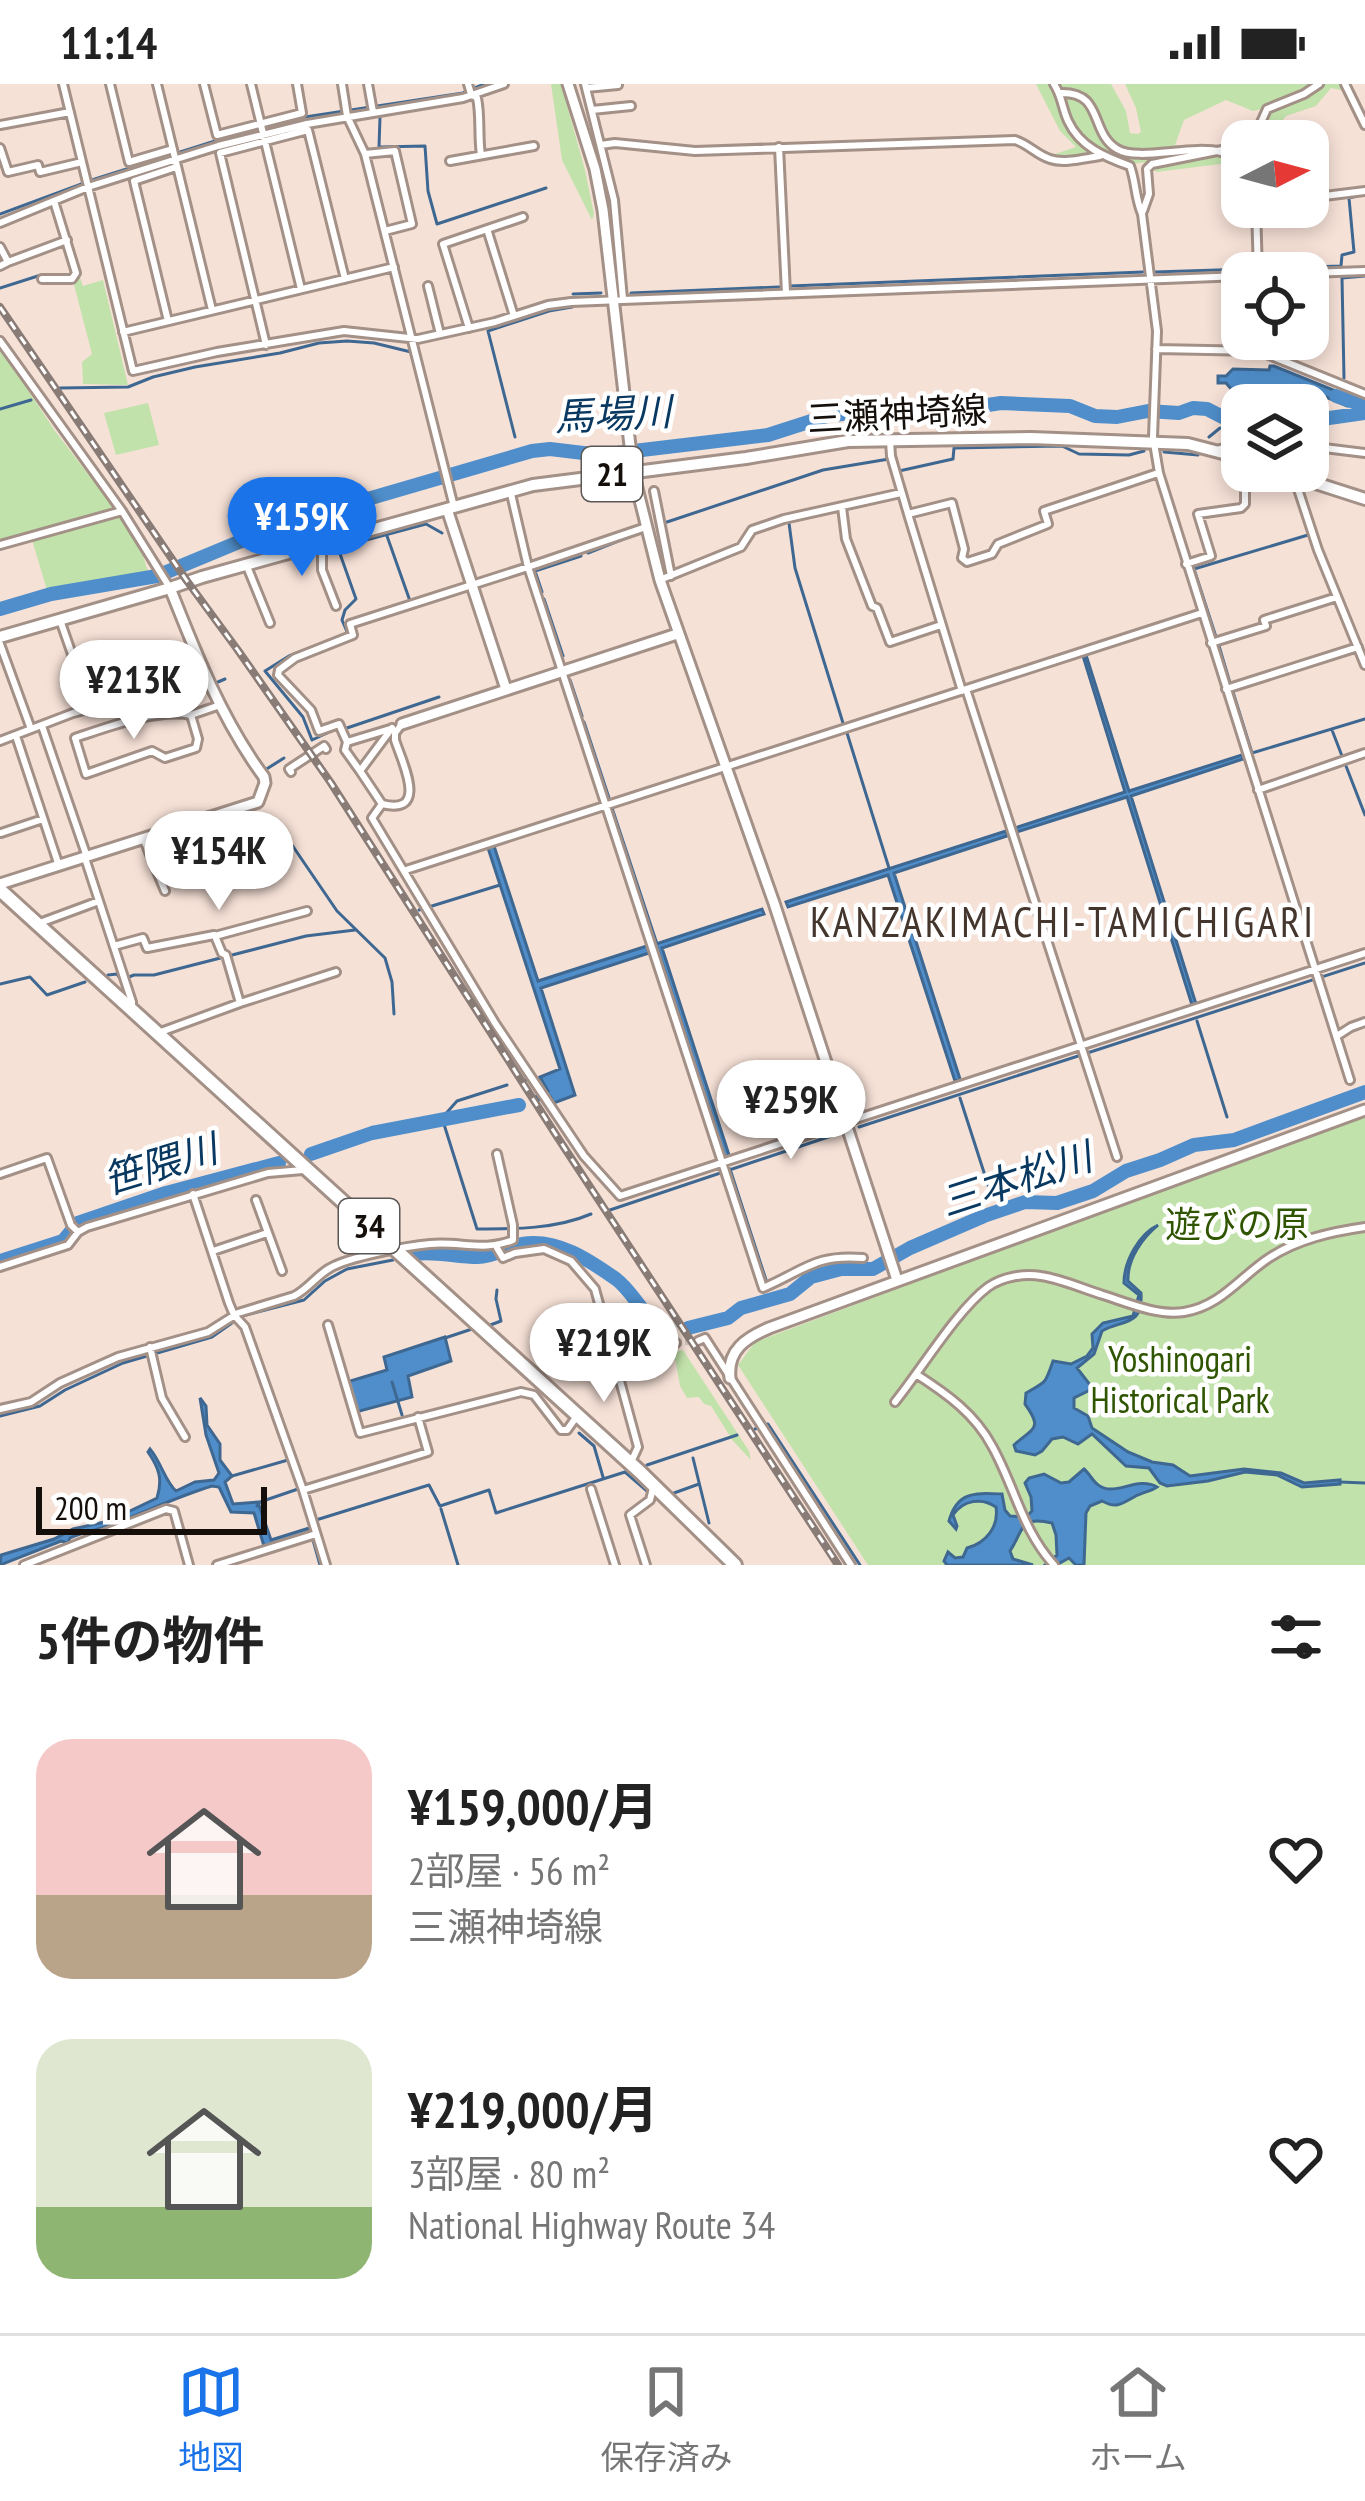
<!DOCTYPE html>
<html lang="ja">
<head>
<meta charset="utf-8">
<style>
  body { margin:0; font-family:"PT Sans Narrow","Noto Sans JP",sans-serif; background:#f6f6f6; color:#222; height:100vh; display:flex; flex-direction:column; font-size:45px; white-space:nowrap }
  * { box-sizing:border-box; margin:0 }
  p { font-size:39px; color:#767676 }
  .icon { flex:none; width:66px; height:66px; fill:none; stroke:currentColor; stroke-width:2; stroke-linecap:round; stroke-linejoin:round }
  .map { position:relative; height:1481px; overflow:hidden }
  .drawer { display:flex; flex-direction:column; background:#fff; flex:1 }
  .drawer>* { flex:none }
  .needle { width:78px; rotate:84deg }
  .tools { position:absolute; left:1221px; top:36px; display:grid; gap:24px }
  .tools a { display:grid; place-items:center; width:108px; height:108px; border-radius:24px; background:#fff; box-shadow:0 6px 18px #0003; font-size:60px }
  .scale { position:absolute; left:36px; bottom:30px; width:231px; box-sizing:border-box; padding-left:12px; border:6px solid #150f0c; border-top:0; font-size:33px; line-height:42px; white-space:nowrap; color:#150f0c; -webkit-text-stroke:9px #fff; paint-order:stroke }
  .price { position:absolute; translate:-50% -102px; padding:0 27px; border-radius:42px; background:#fff; color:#222; font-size:39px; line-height:78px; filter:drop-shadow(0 3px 6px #0008) }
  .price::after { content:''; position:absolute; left:50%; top:72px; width:36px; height:27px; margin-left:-18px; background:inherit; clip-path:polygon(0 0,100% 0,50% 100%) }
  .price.selected { background:#1a73e8; color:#fff }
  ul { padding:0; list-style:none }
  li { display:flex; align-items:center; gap:36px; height:300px; padding:0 36px }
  li span { display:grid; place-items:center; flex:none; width:336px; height:240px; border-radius:36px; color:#555 }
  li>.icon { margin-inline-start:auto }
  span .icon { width:144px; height:144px; fill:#fffc; stroke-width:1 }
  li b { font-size:51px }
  h2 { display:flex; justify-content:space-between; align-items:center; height:144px; padding:0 36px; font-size:51px }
  .status { display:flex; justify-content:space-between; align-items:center; height:84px; padding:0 60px; background:#fff; direction:ltr }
  .status svg { height:33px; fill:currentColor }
  .tab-bar { display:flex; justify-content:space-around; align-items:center; height:168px; border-top:3px solid #e0e0e0; background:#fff; font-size:33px; color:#767676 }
  .tab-bar a { display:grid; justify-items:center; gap:6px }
  .tab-bar .selected { color:#1a73e8 }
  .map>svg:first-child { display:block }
  .green { fill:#c2e2ab }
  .water { fill:#4f8eca; stroke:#3e6891; stroke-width:3 }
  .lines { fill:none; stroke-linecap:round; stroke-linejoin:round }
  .stream { stroke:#3e6891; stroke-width:3 }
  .river { stroke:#4f8eca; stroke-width:14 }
  .street-tunnel { stroke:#d4c2b9; stroke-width:6; stroke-dasharray:6 3; stroke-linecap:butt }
  .street-casing { stroke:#a39087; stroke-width:12 }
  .secondary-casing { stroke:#a39087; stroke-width:15 }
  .primary-casing { stroke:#a39087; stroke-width:16 }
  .highway-casing { stroke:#a39087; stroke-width:18 }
  .street { stroke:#fff; stroke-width:6 }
  .secondary { stroke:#fff; stroke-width:9 }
  .primary { stroke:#fff; stroke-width:10 }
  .highway { stroke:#fff; stroke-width:12 }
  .rail-casing { stroke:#897b75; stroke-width:8 }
  .rail { stroke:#fff; stroke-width:3; stroke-dasharray:9; stroke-linecap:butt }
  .labels { text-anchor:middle; stroke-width:9; stroke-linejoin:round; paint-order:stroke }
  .shield { fill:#fff; stroke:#5b5755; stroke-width:3 }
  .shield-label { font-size:33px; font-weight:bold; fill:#150f0c }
  .street-label { font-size:36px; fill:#150f0c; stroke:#fff }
  .park-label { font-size:36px; fill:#305500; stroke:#fff }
  .water-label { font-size:39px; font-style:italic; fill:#093961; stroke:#fff }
  .quarter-label { font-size:42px; letter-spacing:3px; fill:#44352d; stroke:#fff }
</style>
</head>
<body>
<div class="status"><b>11:14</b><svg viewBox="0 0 49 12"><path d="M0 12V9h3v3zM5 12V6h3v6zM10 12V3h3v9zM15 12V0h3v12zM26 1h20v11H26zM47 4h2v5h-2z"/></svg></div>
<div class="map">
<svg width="1365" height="1481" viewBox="0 0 1365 1481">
  <rect width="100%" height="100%" fill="#f6e1d7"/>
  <path class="green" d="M551,0H561L585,86L594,130L592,136L562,76Z
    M1036,0H1111L1126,27L1130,49L1138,50L1141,48L1136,24L1125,0H1347L1341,6L1331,4L1316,22L1286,32L1266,57H1245L1251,52L1262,25L1253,27L1226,16L1184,36L1175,61C1198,62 1220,64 1242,59V74L1229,79L1156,88L1148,78L1131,80L1127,86L1096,75L1051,79L1049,72L1076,63L1060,47Z
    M79,191L83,202L103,196L128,301L83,300L82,278L92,270L73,197Z
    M0,264L55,347L114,424L0,458Z
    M148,319L159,361L116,371L104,329Z
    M119,431L143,472L148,487L47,506L32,456Z
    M1365,1030V1481H868L738,1281L755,1258Z
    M683,1266L749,1367L751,1376L733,1357L711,1322L704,1320L699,1313L687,1314L680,1302L674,1268Z"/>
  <path class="water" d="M1270,282H1274L1353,314L1347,322L1314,308L1232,306L1226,299H1218V292H1226L1233,285L1269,286Z
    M1086,571L1129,707L1242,671L1243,675L1131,712L1196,920L1192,921L1127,713L1017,748L1015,744L1125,708L1083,572Z
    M1006,747L1007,752L894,789L960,995L955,997L888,791L788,823L786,818Z
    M494,762L538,897L647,862L649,869L541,904L575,1011L554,1019L550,1012L539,1016L537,1012L548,1007L540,993L560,985L488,764Z
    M762,825L764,830L662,864L729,1071L725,1073L656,860Z
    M1158,1141C1143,1153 1127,1175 1128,1197L1141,1209C1143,1243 1123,1235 1102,1247L1094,1270L1077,1284L1091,1302L1090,1306L1074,1314V1324L1088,1332L1092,1344L1128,1368L1152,1378L1173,1381L1190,1392L1244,1385L1281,1389L1304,1399L1340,1396V1400L1302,1403L1277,1391L1245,1388L1208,1397L1167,1402L1160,1399L1149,1384L1126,1382L1092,1350L1078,1360L1063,1353L1052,1355L1042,1367L1035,1371L1016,1367L1014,1361C1034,1343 1043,1345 1025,1320L1026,1309C1047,1297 1045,1300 1053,1277L1071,1280L1087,1272L1093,1264L1092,1250L1103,1239L1133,1232L1139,1211L1124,1199C1124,1177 1139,1150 1158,1141Z
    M445,1253L451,1277L408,1292L412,1313L356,1328L347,1298L387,1286L384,1273Z
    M200,1314L206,1322L207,1341L220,1360V1376L232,1392L225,1398L233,1420L258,1418L271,1456L309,1444V1448L264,1462L254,1429L231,1428L219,1403L212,1402C176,1413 143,1429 108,1442C95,1447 82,1448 70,1454L68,1459L61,1457L0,1481L1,1471L54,1455L73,1445L109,1437L157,1414C163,1395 159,1384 148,1368L150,1365C161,1378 165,1397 176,1407L195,1398L214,1396L219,1389L206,1351Z
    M1084,1385C1089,1389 1092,1396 1097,1400C1114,1415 1136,1391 1157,1403C1150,1408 1142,1408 1134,1413C1121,1420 1117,1425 1102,1417L1090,1422L1086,1429L1084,1481H1076L1069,1474L1058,1480L1045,1481L1057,1471L1056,1451L1052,1439C1019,1431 1024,1446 1010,1467L1013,1475L1033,1481H947L944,1477L948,1468L955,1474L963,1473L967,1464C986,1459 999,1443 996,1423C982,1413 963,1416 953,1431L957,1442L956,1445L949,1437C957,1407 975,1409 1002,1410L1005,1426L1010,1432L1026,1433L1032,1427L1031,1413L1025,1399L1029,1394L1044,1390L1061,1399L1069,1398Z"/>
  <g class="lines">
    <path class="stream" d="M380,33L379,63L425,62L428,107L437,140L546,104
      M0,130L95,95L215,57L305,33L463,9L484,0
      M1155,188L1341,182L1342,171L1354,168L1349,114L1365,110
      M790,202L1143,188
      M0,204L41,191H71
      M631,209L779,203
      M573,210L601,209
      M1344,294L1342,194L1365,192
      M60,304L128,303L153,293L195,283L280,269L319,259L347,257L374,259L411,268
      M0,325L31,316
      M1224,341L1229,337
      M515,353L488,247L549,227L572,223
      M1209,353L1220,344
      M1164,368L1198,371
      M899,387L953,375L954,364L1062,362L1079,370L1129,371L1144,367
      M667,438L823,386L889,375
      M789,439L795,484L843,639
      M387,452L410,517
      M588,469L636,450
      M542,508L535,487L581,472
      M544,515L563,572
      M1216,553L1194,485L1308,451
      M1219,562L1230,599
      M570,596L582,632
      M218,598L225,595
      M1233,608L1252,669L1365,635
      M584,638L609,714
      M338,644L312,656L303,633L265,587L289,572L348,550L342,536L345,526L356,515L339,467L340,463L426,440L442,449
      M347,644L439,613
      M1332,646L1342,672
      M847,649L889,784
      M0,661L75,632L132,616L204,604
      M1346,682L1365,731
      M265,686L284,674
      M612,724L657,860
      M292,761L337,827L385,874L392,898L394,930
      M419,826L500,801
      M108,891L117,890L121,896L134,891H154L306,852L355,846
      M0,900L30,893L47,911L85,898
      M1197,937L1227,1033
      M526,996L541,995
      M507,1001L457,1017L442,1034L477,1145C515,1145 556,1145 591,1130
      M960,1014L989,1104
      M859,1043L1365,879
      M730,1085L766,1196
      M610,1126L837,1050
      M485,1243L501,1237L496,1215L497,1206
      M445,1254L475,1244
      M392,1298L402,1331
      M0,1332L40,1322L65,1306L123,1279L212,1253L242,1232L304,1216L325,1197L347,1185L393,1176
      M755,1345L768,1340L860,1481
      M579,1349L594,1362L603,1393
      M693,1374L709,1439
      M647,1381L737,1351
      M232,1392L288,1376
      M1340,1398L1365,1399
      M674,1409L699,1400
      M257,1422L260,1418L298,1405
      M441,1425L458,1481
      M316,1436L429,1401L440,1422L489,1406L496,1429L625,1388L647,1407
      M313,1456L320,1481"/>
    <path class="river" d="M1336,312L1365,322
      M1308,337L1365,329
      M0,525L51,510L157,492L282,440L532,367L550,365L600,371L768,351L827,332L865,327L920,331L1001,319L1070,322L1095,332L1117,333L1148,327L1179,329L1193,324L1207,325L1242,343
      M311,1070L372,1049L519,1021
      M413,1170C437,1167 455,1173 478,1173C494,1173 507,1163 522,1160C557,1154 589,1176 616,1195C636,1210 644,1238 669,1245
      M0,1177L63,1157L78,1139L166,1109L279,1079
      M688,1244L728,1234L741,1224L790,1210L811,1193L841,1185H873L910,1164L984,1132L1025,1118L1057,1119L1093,1107L1126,1087L1160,1076L1194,1061L1234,1056L1365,1008"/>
    <path class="street-tunnel" d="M676,1259L698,1257"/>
    <g class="street-casing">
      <path id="street" d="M63,0L133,287L217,268L344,247L418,255L495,238L548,221L571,218L1242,192
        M110,0L129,78L173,65
        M157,0L212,226
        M204,0L217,51L302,29L297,0
        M251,0L301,205
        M342,0L347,32L365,70L454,423
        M368,0L373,28
        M468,0L471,10L477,14C481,33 478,52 481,71
        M585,0L614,116L623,215
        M1054,0C1062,12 1062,24 1068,37C1080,63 1105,73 1130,82C1136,98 1135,114 1142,130L1157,247L1153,353L1159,389L1350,996
        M1345,0L1365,41
        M586,4L618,1
        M1061,9C1104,8 1089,48 1117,65C1138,78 1192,60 1221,68
        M592,26L631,22
        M0,41L70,28
        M1249,57L1255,52L1267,25L1304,10L1319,0
        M601,61L615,59L695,67L1015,56C1028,60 1037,71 1050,75C1064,80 1085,74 1100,72
        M779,63L786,209
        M0,64L8,88L38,81L40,88L82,78
        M365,70L395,67L412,140L385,147
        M450,77L534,62
        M1234,81L1236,90L1242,95
        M1308,114L1365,107
        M1256,123L1258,189
        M1143,127L1149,110L1147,85L1152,80L1242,62
        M0,139L88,103L218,62L307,40L463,14L504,0
        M487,145L514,232
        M0,163L8,178L0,182
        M8,178L67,156
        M1308,189L1365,187
        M42,195H72L76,189L54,117
        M428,202L440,250
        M168,237L134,97L176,83
        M469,244L443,160L523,133
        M123,248L394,183
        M0,257L122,427L170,504
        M266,261L220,69L308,46L345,195
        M1156,265L1259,267L1365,310
        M890,357L891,372L908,430L952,419L964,465L962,474L967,478L992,470L998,460L1048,440L1044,427L1158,389
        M1308,362L1365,369
        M1220,365L1242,363
        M1293,390L1318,466L1365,581
        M654,407L671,492
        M511,410L528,483L646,443
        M842,423L846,455L872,522L877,524L890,558L941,541
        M908,430L962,607
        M0,461L122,427
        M322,463V486L336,522
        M246,480L270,539
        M1186,480L1211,472L1198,430L1241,424L1245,420V387
        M662,495L741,463L752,446L784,435L901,409
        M60,536L74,576
        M1211,559L1266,542L1264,536L1337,513
        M0,560L31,645
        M111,591L194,563
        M966,605L1117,1073
        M1226,605L1358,563
        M191,631C158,624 108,643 75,654L86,690L152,667L165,674L196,664L198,655L191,631L220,621
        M42,642L87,773
        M392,644L360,687L382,720C430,732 402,678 395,656V649L402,640
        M16,652L59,782
        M0,657L73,629L131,613L210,599
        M347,658L339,640L319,647L311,626L278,591L279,586L295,574L353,551L350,540L528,483L763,1204C805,1186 815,1170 863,1174
        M360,687L345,666L347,658L390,645
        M291,688L289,685L324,662L326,665
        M1258,706L1365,669
        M382,720L372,734L495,939L584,1072L620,1112L1365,869
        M182,743L195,781
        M1,749L43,735
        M144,756L165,807
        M85,774L132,918V925
        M406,786L1202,529
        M37,840L99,817
        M114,862L143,854L147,864L214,851
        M240,919L226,871L222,869L215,852L307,827
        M158,949L240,919L336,888
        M1337,952L1351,943L1365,938
        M0,1090L47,1074L71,1141L78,1148
        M193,1110L229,1219L234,1231L245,1243L303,1406L326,1481
        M256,1116L282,1187
        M497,1164L503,1174L515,1169L544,1165L571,1177L595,1205L638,1363L632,1376
        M213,1167L267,1149
        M0,1183L68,1161L78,1148L87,1143L268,1089L303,1086
        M328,1241L360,1349L521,1308L534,1311L561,1346H567L577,1332
        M698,1257L705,1254L851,1481
        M150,1263L162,1314L185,1353
        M611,1271L655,1259H676
        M916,1290C947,1310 975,1330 992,1362C1015,1403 1022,1446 1054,1481
        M895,1318C921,1286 957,1226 988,1203C1002,1193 1024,1189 1041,1192C1062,1195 1083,1205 1103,1211C1128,1219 1158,1232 1184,1228C1221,1222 1240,1193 1269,1174C1298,1155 1331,1148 1365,1143
        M0,1325L31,1318L60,1299L118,1273L208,1248L238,1229L294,1212C308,1205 317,1191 330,1184C348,1173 408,1162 430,1160C460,1157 483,1168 513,1156V1141L497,1070
        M591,1405L615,1481
        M303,1406L428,1368L418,1333
        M24,1481L166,1425L174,1427L189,1481
        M217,1481L316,1450
        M646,1481L630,1431L650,1416L653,1404"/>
    </g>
    <g class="secondary-casing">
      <path id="secondary" d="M568,0L595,85L603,126L633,388L660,496L774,819L897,1196
        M447,425L506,605
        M402,640L677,550
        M0,800L258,718L265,699L264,693C222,636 196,570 170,504
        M730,1294C727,1266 746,1254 769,1244L1365,1026"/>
    </g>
    <g class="primary-casing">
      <path id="primary" d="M1278,387L1365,415
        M0,553L170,504L202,493L533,401L746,374L848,357L1031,354L1188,360L1242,374"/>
    </g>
    <g class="highway-casing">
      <path id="highway" d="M0,806L640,1388L735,1481"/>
    </g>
    <use href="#street" class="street"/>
    <use href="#secondary" class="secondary"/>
    <use href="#primary" class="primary"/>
    <use href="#highway" class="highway"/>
    <g class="rail-casing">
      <path id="rail" d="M0,223L187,497L237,565L331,699L558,1054L838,1481"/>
    </g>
    <use href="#rail" class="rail"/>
  </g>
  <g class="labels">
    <g class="shield">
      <rect x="582" y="363" width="60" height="54" rx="9"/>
      <rect x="339" y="1115" width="60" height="54" rx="9"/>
    </g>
    <g class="shield-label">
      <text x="612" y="402">21</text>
      <text x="369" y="1154">34</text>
    </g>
    <g class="street-label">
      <text transform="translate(897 330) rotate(-3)" y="13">三瀬神埼線</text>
    </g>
    <g class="park-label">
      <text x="1237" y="1153">遊びの原</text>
      <text x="1180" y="1288">Yoshinogari<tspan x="1180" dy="41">Historical Park</tspan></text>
    </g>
    <g class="water-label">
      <text transform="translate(613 330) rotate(-3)" y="14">馬場川</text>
      <text transform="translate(160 1080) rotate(-17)" y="14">笹隈川</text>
      <text transform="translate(1016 1095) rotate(-18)" y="14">三本松川</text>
    </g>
    <g class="quarter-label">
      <text x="1063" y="853">KANZAKIMACHI-TAMICHIGARI</text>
    </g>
  </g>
</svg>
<div class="tools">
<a><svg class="needle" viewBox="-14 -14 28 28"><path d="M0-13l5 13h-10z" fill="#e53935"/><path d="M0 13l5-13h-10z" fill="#767676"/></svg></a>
<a><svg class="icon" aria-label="locate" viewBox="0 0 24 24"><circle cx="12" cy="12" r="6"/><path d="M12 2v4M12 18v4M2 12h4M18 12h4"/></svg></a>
<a><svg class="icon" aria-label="layers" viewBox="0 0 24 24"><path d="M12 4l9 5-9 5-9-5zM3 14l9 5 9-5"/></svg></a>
</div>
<div class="scale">200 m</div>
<b class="price selected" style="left:302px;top:495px">¥159K</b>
<b class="price" style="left:134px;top:658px">¥213K</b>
<b class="price" style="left:219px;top:829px">¥154K</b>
<b class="price" style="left:791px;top:1078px">¥259K</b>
<b class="price" style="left:604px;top:1321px">¥219K</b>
</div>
<section class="drawer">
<h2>5件の物件<svg class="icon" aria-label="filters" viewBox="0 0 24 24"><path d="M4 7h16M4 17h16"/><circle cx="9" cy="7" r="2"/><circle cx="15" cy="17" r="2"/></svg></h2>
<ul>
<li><span style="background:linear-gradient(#f6c9c9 65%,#b9a48a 0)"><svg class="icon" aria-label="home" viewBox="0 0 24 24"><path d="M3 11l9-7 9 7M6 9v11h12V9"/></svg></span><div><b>¥159,000/月</b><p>2部屋 · 56 m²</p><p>三瀬神埼線</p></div><svg class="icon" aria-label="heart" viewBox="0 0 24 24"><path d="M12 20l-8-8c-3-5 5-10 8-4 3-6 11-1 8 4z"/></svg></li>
<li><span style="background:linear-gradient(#dfe7d0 70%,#8fb573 0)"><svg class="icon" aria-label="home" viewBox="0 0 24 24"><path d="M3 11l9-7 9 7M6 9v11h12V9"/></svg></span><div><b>¥219,000/月</b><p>3部屋 · 80 m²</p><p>National Highway Route 34</p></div><svg class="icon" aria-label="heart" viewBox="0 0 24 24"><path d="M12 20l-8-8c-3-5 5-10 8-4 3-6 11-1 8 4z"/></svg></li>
</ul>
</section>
<nav class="tab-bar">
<a class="selected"><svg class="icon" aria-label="map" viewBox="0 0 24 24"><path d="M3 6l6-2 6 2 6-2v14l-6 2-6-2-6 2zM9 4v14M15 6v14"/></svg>地図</a>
<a><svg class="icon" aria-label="saved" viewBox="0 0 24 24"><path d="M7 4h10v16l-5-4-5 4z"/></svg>保存済み</a>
<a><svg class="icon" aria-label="home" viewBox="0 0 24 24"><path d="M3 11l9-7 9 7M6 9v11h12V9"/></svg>ホーム</a>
</nav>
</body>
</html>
